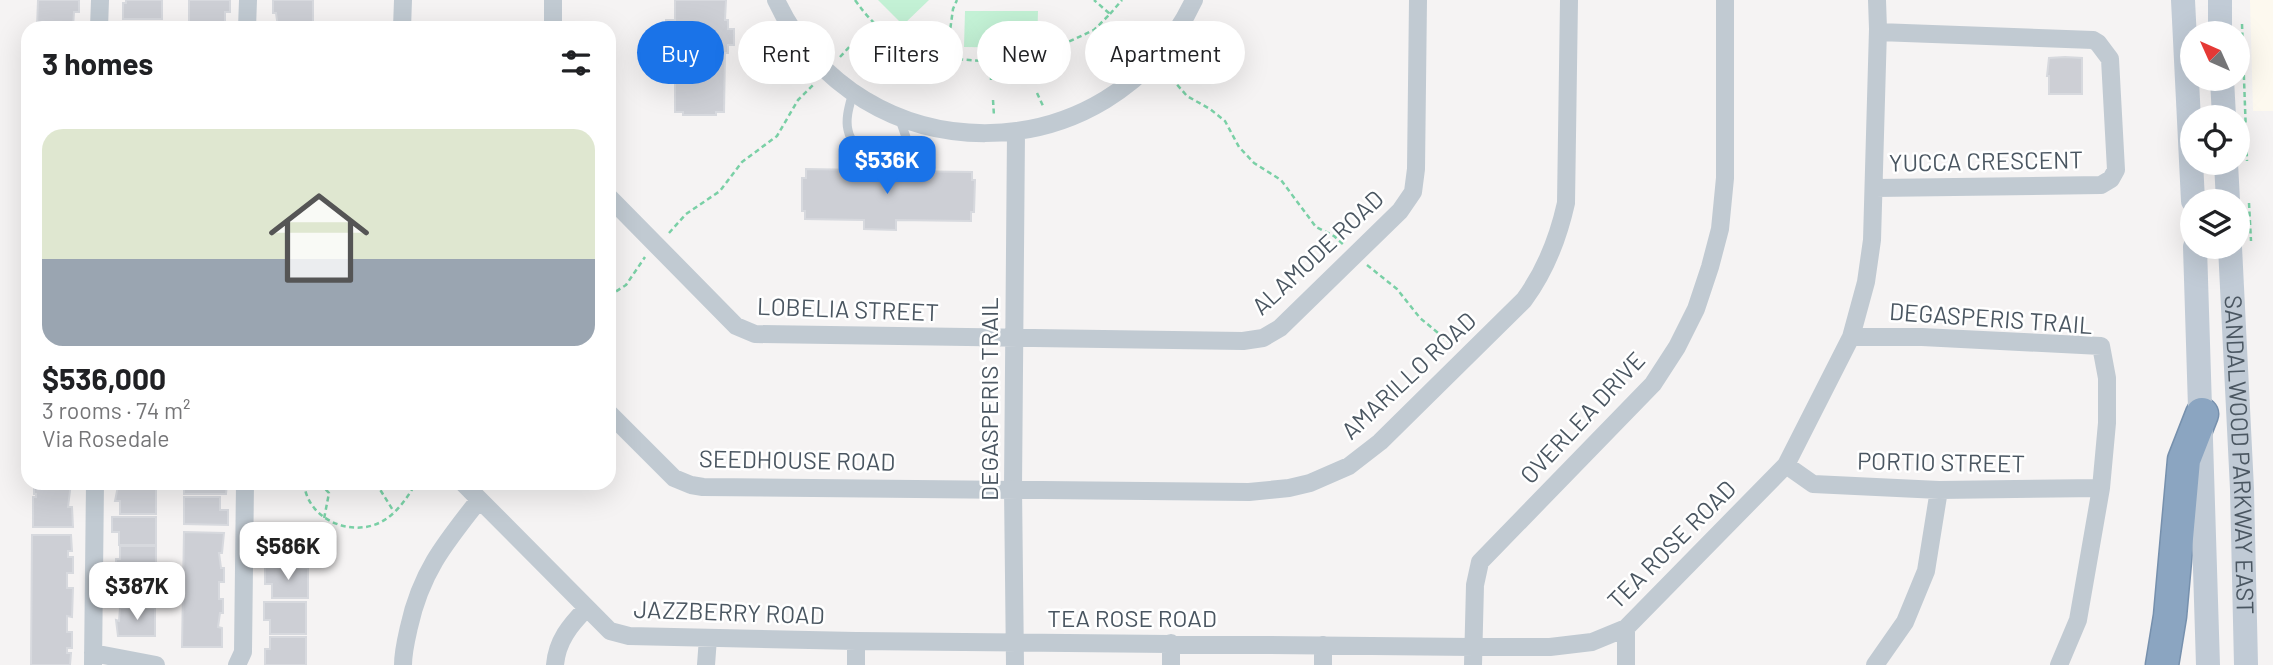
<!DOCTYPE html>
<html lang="en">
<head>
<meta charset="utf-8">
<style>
  body { margin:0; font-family:Barlow,sans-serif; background:#f2f2f2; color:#202124; height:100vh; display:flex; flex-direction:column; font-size:26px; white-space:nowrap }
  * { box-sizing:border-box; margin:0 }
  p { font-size:23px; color:#757577 }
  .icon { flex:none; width:38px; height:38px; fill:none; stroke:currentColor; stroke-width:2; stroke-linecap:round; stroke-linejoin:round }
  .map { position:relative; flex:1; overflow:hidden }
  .sheet { position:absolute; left:21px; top:21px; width:595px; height:469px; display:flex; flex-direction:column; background:#fff; border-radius:21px; box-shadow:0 7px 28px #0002 }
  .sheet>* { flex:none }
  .hud { position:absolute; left:637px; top:21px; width:665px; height:63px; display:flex; gap:14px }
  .needle { width:46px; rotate:315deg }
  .fabs { position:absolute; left:2180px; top:21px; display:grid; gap:14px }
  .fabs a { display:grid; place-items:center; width:70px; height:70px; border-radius:50%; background:#fff; box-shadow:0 7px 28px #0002; font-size:35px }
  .price { position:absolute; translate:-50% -60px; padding:0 16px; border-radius:14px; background:#fff; color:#222; font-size:23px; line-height:46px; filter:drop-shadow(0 2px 4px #0008) }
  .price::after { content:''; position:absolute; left:50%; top:42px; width:21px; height:16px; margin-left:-10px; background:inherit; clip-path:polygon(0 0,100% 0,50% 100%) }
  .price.on { background:#1a73e8; color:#fff }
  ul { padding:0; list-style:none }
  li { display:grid; align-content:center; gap:14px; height:371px; padding:0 21px }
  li+li { border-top:2px solid #e0e0e0 }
  li span { display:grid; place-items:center; height:217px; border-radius:21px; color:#555 }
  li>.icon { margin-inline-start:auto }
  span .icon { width:126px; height:126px; fill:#fffc; stroke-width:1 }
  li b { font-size:30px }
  h2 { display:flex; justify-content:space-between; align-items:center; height:84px; padding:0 21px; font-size:30px }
  .pill { padding:0 24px; border-radius:32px; background:#fff; box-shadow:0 7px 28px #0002; font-size:24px; line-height:63px }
  .pill.on { background:#1a73e8; color:#fff }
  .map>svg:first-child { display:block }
  .commercial { fill:#fdf9ef }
  .green { fill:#c3f1d5 }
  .building { fill:#cdcfd5; stroke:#d7d9de; stroke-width:2 }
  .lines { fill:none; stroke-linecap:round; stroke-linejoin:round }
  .motorway-casing { stroke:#7690ad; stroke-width:35 }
  .path { stroke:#7ad0a6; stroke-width:2.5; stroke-dasharray:5 3.5; stroke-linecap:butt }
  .service { stroke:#c1cad2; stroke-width:9 }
  .minor { stroke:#c1cad2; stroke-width:18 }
  .secondary { stroke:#c1cbd6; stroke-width:24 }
  .motorway { stroke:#8ba5c1; stroke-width:32 }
  .labels { text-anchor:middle; stroke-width:5; stroke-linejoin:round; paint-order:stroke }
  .street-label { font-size:24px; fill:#4a5661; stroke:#fff }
</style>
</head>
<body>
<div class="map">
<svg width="2273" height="665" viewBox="0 0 2273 665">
  <rect width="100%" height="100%" fill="#f5f3f3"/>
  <path class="commercial" d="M2250,0H2273V111H2253Z"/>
  <path class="green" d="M878,0H929L903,25Z
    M965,11H1038L1037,48L964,47Z"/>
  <path class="building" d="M38,0H79V12H74L73,27L79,28H37Z
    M126,0H162V19H123V3H126Z
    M189,0H230V12H225V27L228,28H189Z
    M273,0H313V28H269L278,27L276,13H273Z
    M675,0H726L725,20H728V29H734V45H728V53H725L724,112H716V115H683V112H675V53H665L666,20H675Z
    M118,23H162L161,28H118Z
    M2065,57L2082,58V94H2049V76H2047L2049,58Z
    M873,161L889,162V167H897V171L972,172V180H975L974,212H971V221L896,220V230L864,229V220L805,219V211H802V178H806V169L864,170V167H873Z
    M34,483H71L68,507H72L73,527H33V497H36V494H34Z
    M184,483H227L226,494H184Z
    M118,486H156V514H120V501H115Z
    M184,497H220V510H228V525L184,524Z
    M112,517H156V545H119V532H112Z
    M184,532L224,533L222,553H219L221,568H224V582H219V599H223V613H220L218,627L222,628V647H182Z
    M32,535H71L72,551H68V557H73V573H67V588H73L72,617L67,616V632H72V648H67V653H71L70,665H31Z
    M120,546H156V574H116V559H120Z
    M265,567L308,568V598H272V584H265Z
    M113,578H155V607H119V593H113Z
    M264,602H306V634H270V620H264Z
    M120,608H155V636H118L116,620L119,621Z
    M270,637H306V665H265V649H270Z"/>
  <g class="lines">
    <g class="motorway-casing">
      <path id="motorway" d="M2162,665L2170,616L2184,460L2202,414"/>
    </g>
    <path class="path" d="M855,0C879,34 897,44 939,43L950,31L953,9L957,0
      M1110,14L1122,0
      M2242,24L2247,161
      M1131,36L1142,47
      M939,43L956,59L1034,65L1047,60L1068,42L1094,30L1110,14L1094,0
      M840,57L851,45
      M1034,65L1035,73
      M1166,72L1187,96L1210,109L1225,121L1239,147L1254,163L1281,180L1316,227L1334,236L1344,245
      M991,80V62
      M1037,93L1044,108
      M993,100L994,116
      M2249,203L2251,241
      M669,233L686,214L720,191L742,162L777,136L798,100L814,84
      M1367,265L1397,289L1420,318L1454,346
      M609,296L626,285L645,257
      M304,483C307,518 348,537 379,523C396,515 407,498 416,483
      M320,483L329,493L324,519
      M376,483L394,512"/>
    <path class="service" d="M853,92C850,104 845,118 848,130C853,157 890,152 907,140L899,117"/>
    <path class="minor" d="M776,0C859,178 1111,177 1194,0
      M99,28L100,0
      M247,28L248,0
      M402,28L403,0
      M553,28V0
      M1875,188L2101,185L2111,179L2116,170L2110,59L2098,43L2093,40L1878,32
      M609,197L736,326L755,334L1243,341L1263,338L1280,328L1400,211L1413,192L1416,169L1418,0
      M1851,337H1922L2101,346L2107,378V423L2101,488L2078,620L2059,665
      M609,413L674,478L691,485L703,487L1249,492L1289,488L1310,483L1349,466L1380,442L1524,300C1546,270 1558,239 1566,203L1569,0
      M1786,465L1813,484L1939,490L2101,488
      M463,483L610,631L629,636L856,641L1473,647H1550L1592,642L1626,628L1786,465L1851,337L1866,282L1872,240L1878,29L1877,0
      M93,653L156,665
      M93,665L95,483
      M237,665L243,652L245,483
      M403,665C403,652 406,640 409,627C421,572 445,543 479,500
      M555,665C557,641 570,625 586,609
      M706,665L708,638
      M856,665V641
      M1015,665L1013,488L1016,133
      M1171,665V643
      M1323,665V645
      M1473,665L1475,585L1480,562L1653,384L1677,347L1696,309L1710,267L1720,229L1725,178V0
      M1626,665V628
      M1875,665L1905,622L1926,571L1939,490"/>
    <g class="secondary">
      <path d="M2183,0L2193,201"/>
      <path d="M2220,0V33"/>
      <path d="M2222,79L2224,117"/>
      <path d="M2226,163L2228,201"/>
      <path d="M2195,247L2208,665"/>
      <path id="s1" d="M2230,247L2242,489L2246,665"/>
    </g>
    <use href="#motorway" class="motorway"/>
  </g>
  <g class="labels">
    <g class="street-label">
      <text transform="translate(1986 162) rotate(-1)" y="8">YUCCA CRESCENT</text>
      <text transform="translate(1318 253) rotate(-43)" y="8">ALAMODE ROAD</text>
      <text transform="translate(848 310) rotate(2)" y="8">LOBELIA STREET</text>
      <text transform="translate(1991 319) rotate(4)" y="8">DEGASPERIS TRAIL</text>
      <text transform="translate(1409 376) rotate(-43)" y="8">AMARILLO ROAD</text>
      <text transform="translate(990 399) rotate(-90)" y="8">DEGASPERIS TRAIL</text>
      <text transform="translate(1583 418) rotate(-47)" y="8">OVERLEA DRIVE</text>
      <text dy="8" stroke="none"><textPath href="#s1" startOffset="208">SANDALWOOD PARKWAY EAST</textPath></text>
      <text transform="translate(797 461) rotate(1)" y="8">SEEDHOUSE ROAD</text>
      <text transform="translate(1941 463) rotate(1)" y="8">PORTIO STREET</text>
      <text transform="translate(1672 545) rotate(-45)" y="8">TEA ROSE ROAD</text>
      <text transform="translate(729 613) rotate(2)" y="8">JAZZBERRY ROAD</text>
      <text x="1132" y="627">TEA ROSE ROAD</text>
    </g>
  </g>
</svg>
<div class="fabs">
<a><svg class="needle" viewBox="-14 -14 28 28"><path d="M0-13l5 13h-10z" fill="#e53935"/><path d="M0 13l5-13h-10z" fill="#757577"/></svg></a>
<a><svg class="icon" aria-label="locate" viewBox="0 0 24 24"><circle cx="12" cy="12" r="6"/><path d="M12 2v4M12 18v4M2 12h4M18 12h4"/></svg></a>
<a><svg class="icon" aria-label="layers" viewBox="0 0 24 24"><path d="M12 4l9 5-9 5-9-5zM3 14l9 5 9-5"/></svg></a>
</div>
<b class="price on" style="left:887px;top:196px">$536K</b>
<b class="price" style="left:288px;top:582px">$586K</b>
<b class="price" style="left:137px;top:622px">$387K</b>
<div class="hud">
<a class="pill on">Buy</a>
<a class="pill">Rent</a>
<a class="pill">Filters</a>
<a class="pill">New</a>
<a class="pill">Apartment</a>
</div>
<section class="sheet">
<h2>3 homes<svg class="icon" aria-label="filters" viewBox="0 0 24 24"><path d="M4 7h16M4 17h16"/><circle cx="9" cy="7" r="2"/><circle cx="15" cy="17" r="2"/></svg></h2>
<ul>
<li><span style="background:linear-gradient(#dfe7d0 60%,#9aa5b1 0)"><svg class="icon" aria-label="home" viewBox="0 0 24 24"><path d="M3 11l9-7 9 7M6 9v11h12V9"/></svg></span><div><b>$536,000</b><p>3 rooms · 74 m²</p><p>Via Rosedale</p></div></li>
</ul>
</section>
</div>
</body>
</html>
